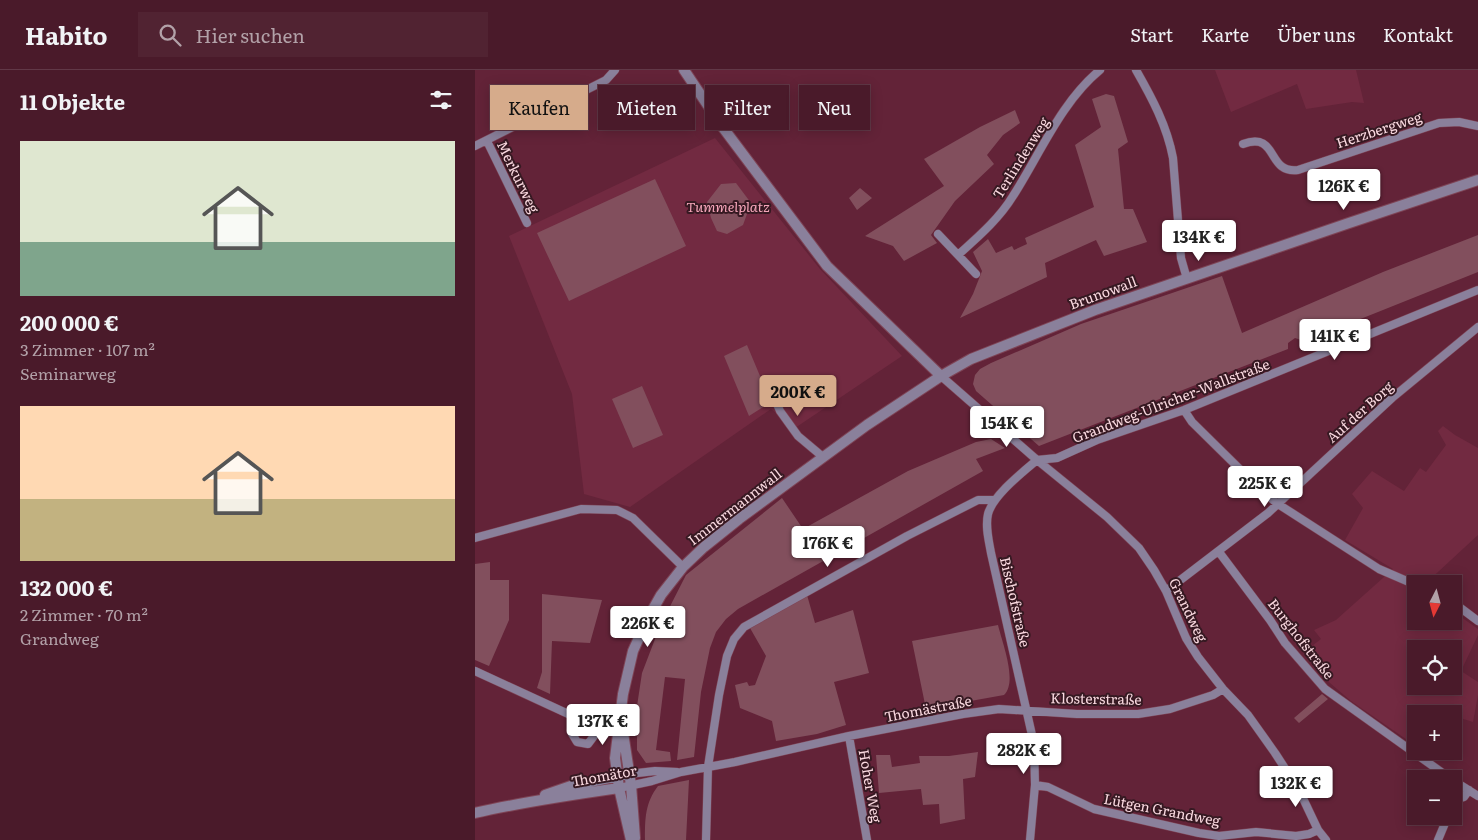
<!DOCTYPE html>
<html lang="de">
<head>
<meta charset="utf-8">
<style>
  body { margin:0; font-family:Literata,serif; background:#512332; color:#f1f3f6; height:100vh; display:flex; flex-direction:column; font-size:19px; white-space:nowrap }
  * { box-sizing:border-box; margin:0 }
  p { font-size:16px; color:#b2a1a8 }
  .icon { flex:none; width:28px; height:28px; fill:none; stroke:currentColor; stroke-width:2; stroke-linecap:round; stroke-linejoin:round }
  .map { position:relative; flex:1; overflow:hidden }
  .panel { display:flex; flex-direction:column; background:#4a1a2a; width:475px }
  .panel>* { flex:none }
  .top-card { position:absolute; left:15px; top:15px; width:475px; height:45px; display:flex; gap:10px }
  .needle { width:32px; rotate:186deg }
  .buttons { position:absolute; left:932px; top:505px; display:grid; gap:10px }
  .buttons a { display:grid; place-items:center; width:55px; height:55px; border-radius:0px; background:#4a1a2a; box-shadow:0 2px 12px #0003,0 0 0 1px #613847; font-size:25px }
  .price { position:absolute; translate:-50% -42px; padding:0 11px; border-radius:5px; background:#fff; color:#222; font-size:16px; line-height:32px; filter:drop-shadow(0 1px 2px #0008) }
  .price::after { content:''; position:absolute; left:50%; top:30px; width:15px; height:11px; margin-left:-8px; background:inherit; clip-path:polygon(0 0,100% 0,50% 100%) }
  .price.current { background:#d6ab8b; color:#111 }
  ul { padding:0; list-style:none }
  li { display:grid; align-content:center; gap:10px; height:265px; padding:0 20px }
  li span { display:grid; place-items:center; height:155px; border-radius:0px; color:#555 }
  li>.icon { margin-inline-start:auto }
  span .icon { width:90px; height:90px; fill:#fffc; stroke-width:1 }
  li b { font-size:21px }
  h2 { display:flex; justify-content:space-between; align-items:center; height:60px; padding:0 20px; font-size:21px }
  .tag { padding:0 18px; border-radius:0px; background:#4a1a2a; box-shadow:0 2px 12px #0003,0 0 0 1px #613847; font-size:18px; line-height:45px }
  .tag.current { background:#d6ab8b; color:#111 }
  header { display:flex; align-items:center; gap:30px; box-sizing:border-box; height:70px; padding:0 25px; background:#4a1a2a; border-bottom:1px solid #613847 }
  header strong { font-size:24px }
  nav { display:flex; gap:28px; margin-inline-start:auto; font-size:18px }
  .search { width:350px; height:45px; background:#512332; display:flex; align-items:center; gap:12px; box-sizing:border-box; padding:0 18px; border-radius:0px; color:#b2a1a8; font-size:19px }
  main { display:flex; flex:1; min-height:0 }
  .map>svg:first-child { display:block }
  .built { fill:#722a41; fill-rule:evenodd }
  .green { fill:#824f5d }
  .lines { fill:none; stroke-linecap:round; stroke-linejoin:round }
  .minor-casing { stroke:#7e4456; stroke-width:9 }
  .tertiary-casing { stroke:#7e4456; stroke-width:12 }
  .minor { stroke:#8a809b; stroke-width:8 }
  .tertiary { stroke:#8a809b; stroke-width:10 }
  .labels { text-anchor:middle; stroke-width:4; stroke-linejoin:round; paint-order:stroke }
  .street-label { font-size:14px; fill:#fad9e0; stroke:#361922 }
  .park-label { font-size:14px; font-style:italic; fill:#f6a6ba; stroke:#361922 }
</style>
</head>
<body>
<header>
<strong>Habito</strong>
<div class="search"><svg class="icon" aria-label="search" viewBox="0 0 24 24"><circle cx="10" cy="10" r="6"/><path d="M15 15l6 6"/></svg>Hier suchen</div>
<nav><a>Start</a><a>Karte</a><a>Über uns</a><a>Kontakt</a></nav>
</header>
<main>
<section class="panel">
<h2>11 Objekte<svg class="icon" aria-label="filters" viewBox="0 0 24 24"><path d="M4 7h16M4 17h16"/><circle cx="9" cy="7" r="2"/><circle cx="15" cy="17" r="2"/></svg></h2>
<ul>
<li><span style="background:linear-gradient(#dfe7d0 65%,#7fa58c 0)"><svg class="icon" aria-label="home" viewBox="0 0 24 24"><path d="M3 11l9-7 9 7M6 9v11h12V9"/></svg></span><div><b>200 000 €</b><p>3 Zimmer · 107 m²</p><p>Seminarweg</p></div></li>
<li><span style="background:linear-gradient(#ffd9b3 60%,#c2b280 0)"><svg class="icon" aria-label="home" viewBox="0 0 24 24"><path d="M3 11l9-7 9 7M6 9v11h12V9"/></svg></span><div><b>132 000 €</b><p>2 Zimmer · 70 m²</p><p>Grandweg</p></div></li>
</ul>
</section>
<div class="map">
<svg width="1003" height="770" viewBox="0 0 1003 770">
  <rect width="100%" height="100%" fill="#632338"/>
  <path class="built" d="M740,0H881L889,33L877,32L831,39L822,14L756,42Z
    M240,68L345,199L427,286L320,358L296,339L155,437L109,424L97,324L34,166Z
    M968,356L980,365L1003,378V465L950,514H941V551H979V542L1003,559V565L986,601L1003,612V625L998,652L979,646V644H941V676L876,631L855,613L829,582L846,569L839,560L861,550L918,499L870,470L888,438L877,424L897,401L929,421L945,398L951,402L971,375L963,361ZM941,579H979V616H941Z"/>
  <path class="green" d="M631,24L639,26L653,72L643,79L649,139H658L672,172L629,186L621,170L570,193L572,207L485,248L498,224L507,201L498,182L513,169L521,183L537,176L539,180L552,174L550,168L619,137L600,75L626,57L617,29Z
    M540,40L545,53L528,65L512,85L519,94L480,131L456,165L462,173L429,191L418,176L390,166L469,116L449,89L505,57Z
    M180,109L211,176L94,231L62,163Z
    M261,113L276,133L268,155L252,164L242,161L236,148L232,132L246,114Z
    M385,118L397,128L382,140L374,128Z
    M1003,165V202L828,272L826,270L820,268L813,273V279L564,376L501,321L498,314L500,305L505,299L516,293L606,254L747,206L767,263L908,202Z
    M272,275L296,332L274,346L249,286Z
    M167,316L188,365L158,378L137,329Z
    M516,369L530,378L501,389L508,401L263,539L251,549L241,562L235,578L226,622L219,687L202,690L210,609L190,607L181,680L195,682L196,691L171,693L162,680V636L167,603L185,556L211,505L307,428L328,459L433,401L501,372Z
    M15,492V510H34V550L14,596L0,590V494Z
    M67,524L127,530L115,573L77,571L75,624L62,618L67,602Z
    M332,525L340,553L378,540L394,603L359,612L371,655L342,664L301,671L297,651L265,638L260,615L272,612L274,616L280,615L291,586L275,558Z
    M523,555C527,572 543,612 529,625L451,639L437,571Z
    M847,624L853,629L824,653L819,648Z
    M503,682L500,707L488,709L490,749L465,754L464,734L448,735L446,719L404,723L401,685H415L417,697L445,693L444,686H474Z
    M214,710L211,770H170C170,749 170,733 183,716Z"/>
  <g class="lines">
    <g class="minor-casing">
      <path id="minor" d="M661,0C677,28 692,56 698,88L706,188L712,209
        M12,71L52,153
        M768,74C804,61 791,104 823,100L964,53L984,52L1003,56
        M0,76L131,10L140,0
        M463,164L501,204
        M483,185C503,167 524,149 538,126C565,84 586,32 625,0
        M466,306L562,390L632,447L664,478L679,500L691,521L711,568L723,587L748,619L773,645L800,683L824,720L843,760L851,770
        M292,311L305,341L323,366L348,387
        M709,340L717,352L787,421L803,434L904,499L941,515
        M562,390L582,388L622,370L709,340L1003,220
        M0,468L106,439L142,440L158,448L208,497
        M744,482L795,550L810,573L850,619L976,709
        M691,521L793,443L917,328L1003,257
        M979,533L1003,551
        M0,601L115,654L119,666L113,674L102,672L96,662L98,647
        M374,666L392,770
        M154,704L180,701L202,702
        M979,711L1003,726
        M560,715L573,717L619,739L724,763L744,766L781,762L821,766L834,764L843,760
        M144,718L177,711L206,702L260,692L374,666L488,644L524,639L602,644H663L695,639L738,625L748,619
        M982,726L985,728L989,727L994,720
        M231,770L233,697L244,625L252,586L259,569L269,557L432,466L503,430H520
        M555,770L560,715L559,674L516,483C514,471 510,457 513,444C518,425 548,402 562,390
        M963,770L973,746"/>
    </g>
    <g class="tertiary-casing">
      <path id="tertiary" d="M209,0L246,55L352,196L466,306
        M147,656L156,715L160,768
        M70,725L96,716L148,705
        M0,743C47,732 95,725 144,718
        M156,770L144,718L140,688L148,624L158,581L172,550L186,525L208,497L229,477L264,449L392,355L466,306L496,289L620,240L874,153L1003,110"/>
    </g>
    <use href="#minor" class="minor"/>
    <use href="#tertiary" class="tertiary"/>
  </g>
  <g class="labels">
    <g class="street-label">
      <text transform="translate(904 60) rotate(-18)" y="5">Herzbergweg</text>
      <text transform="translate(546 88) rotate(-58)" y="5">Terlindenweg</text>
      <text transform="translate(43 107) rotate(64)" y="5">Merkurweg</text>
      <text transform="translate(628 223) rotate(-20)" y="5">Brunowall</text>
      <text transform="translate(696 331) rotate(-21)" y="5">Grandweg-Ulricher-Wallstraße</text>
      <text transform="translate(885 342) rotate(-42)" y="5">Auf der Borg</text>
      <text transform="translate(260 437) rotate(-38)" y="5">Immermannwall</text>
      <text transform="translate(540 532) rotate(77)" y="5">Bischofstraße</text>
      <text transform="translate(713 540) rotate(64)" y="5">Grandweg</text>
      <text transform="translate(826 569) rotate(52)" y="5">Burghofstraße</text>
      <text transform="translate(621 629) rotate(1)" y="5">Klosterstraße</text>
      <text transform="translate(453 639) rotate(-11)" y="5">Thomästraße</text>
      <text transform="translate(129 706) rotate(-10)" y="5">Thomätor</text>
      <text transform="translate(395 716) rotate(80)" y="5">Hoher Weg</text>
      <text transform="translate(687 740) rotate(11)" y="5">Lütgen Grandweg</text>
    </g>
    <g class="park-label">
      <text x="253" y="142">Tummelplatz</text>
    </g>
  </g>
</svg>
<div class="buttons">
<a><svg class="needle" viewBox="-14 -14 28 28"><path d="M0-13l5 13h-10z" fill="#e53935"/><path d="M0 13l5-13h-10z" fill="#b2a1a8"/></svg></a>
<a><svg class="icon" aria-label="locate" viewBox="0 0 24 24"><circle cx="12" cy="12" r="6"/><path d="M12 2v4M12 18v4M2 12h4M18 12h4"/></svg></a>
<a>+</a>
<a>−</a>
</div>
<b class="price" style="left:869px;top:141px">126K €</b>
<b class="price" style="left:724px;top:192px">134K €</b>
<b class="price" style="left:860px;top:291px">141K €</b>
<b class="price current" style="left:323px;top:347px">200K €</b>
<b class="price" style="left:532px;top:378px">154K €</b>
<b class="price" style="left:790px;top:438px">225K €</b>
<b class="price" style="left:353px;top:498px">176K €</b>
<b class="price" style="left:173px;top:578px">226K €</b>
<b class="price" style="left:128px;top:676px">137K €</b>
<b class="price" style="left:549px;top:705px">282K €</b>
<b class="price" style="left:821px;top:738px">132K €</b>
<div class="top-card">
<a class="tag current">Kaufen</a>
<a class="tag">Mieten</a>
<a class="tag">Filter</a>
<a class="tag">Neu</a>
</div>
</div>
</main>
</body>
</html>
